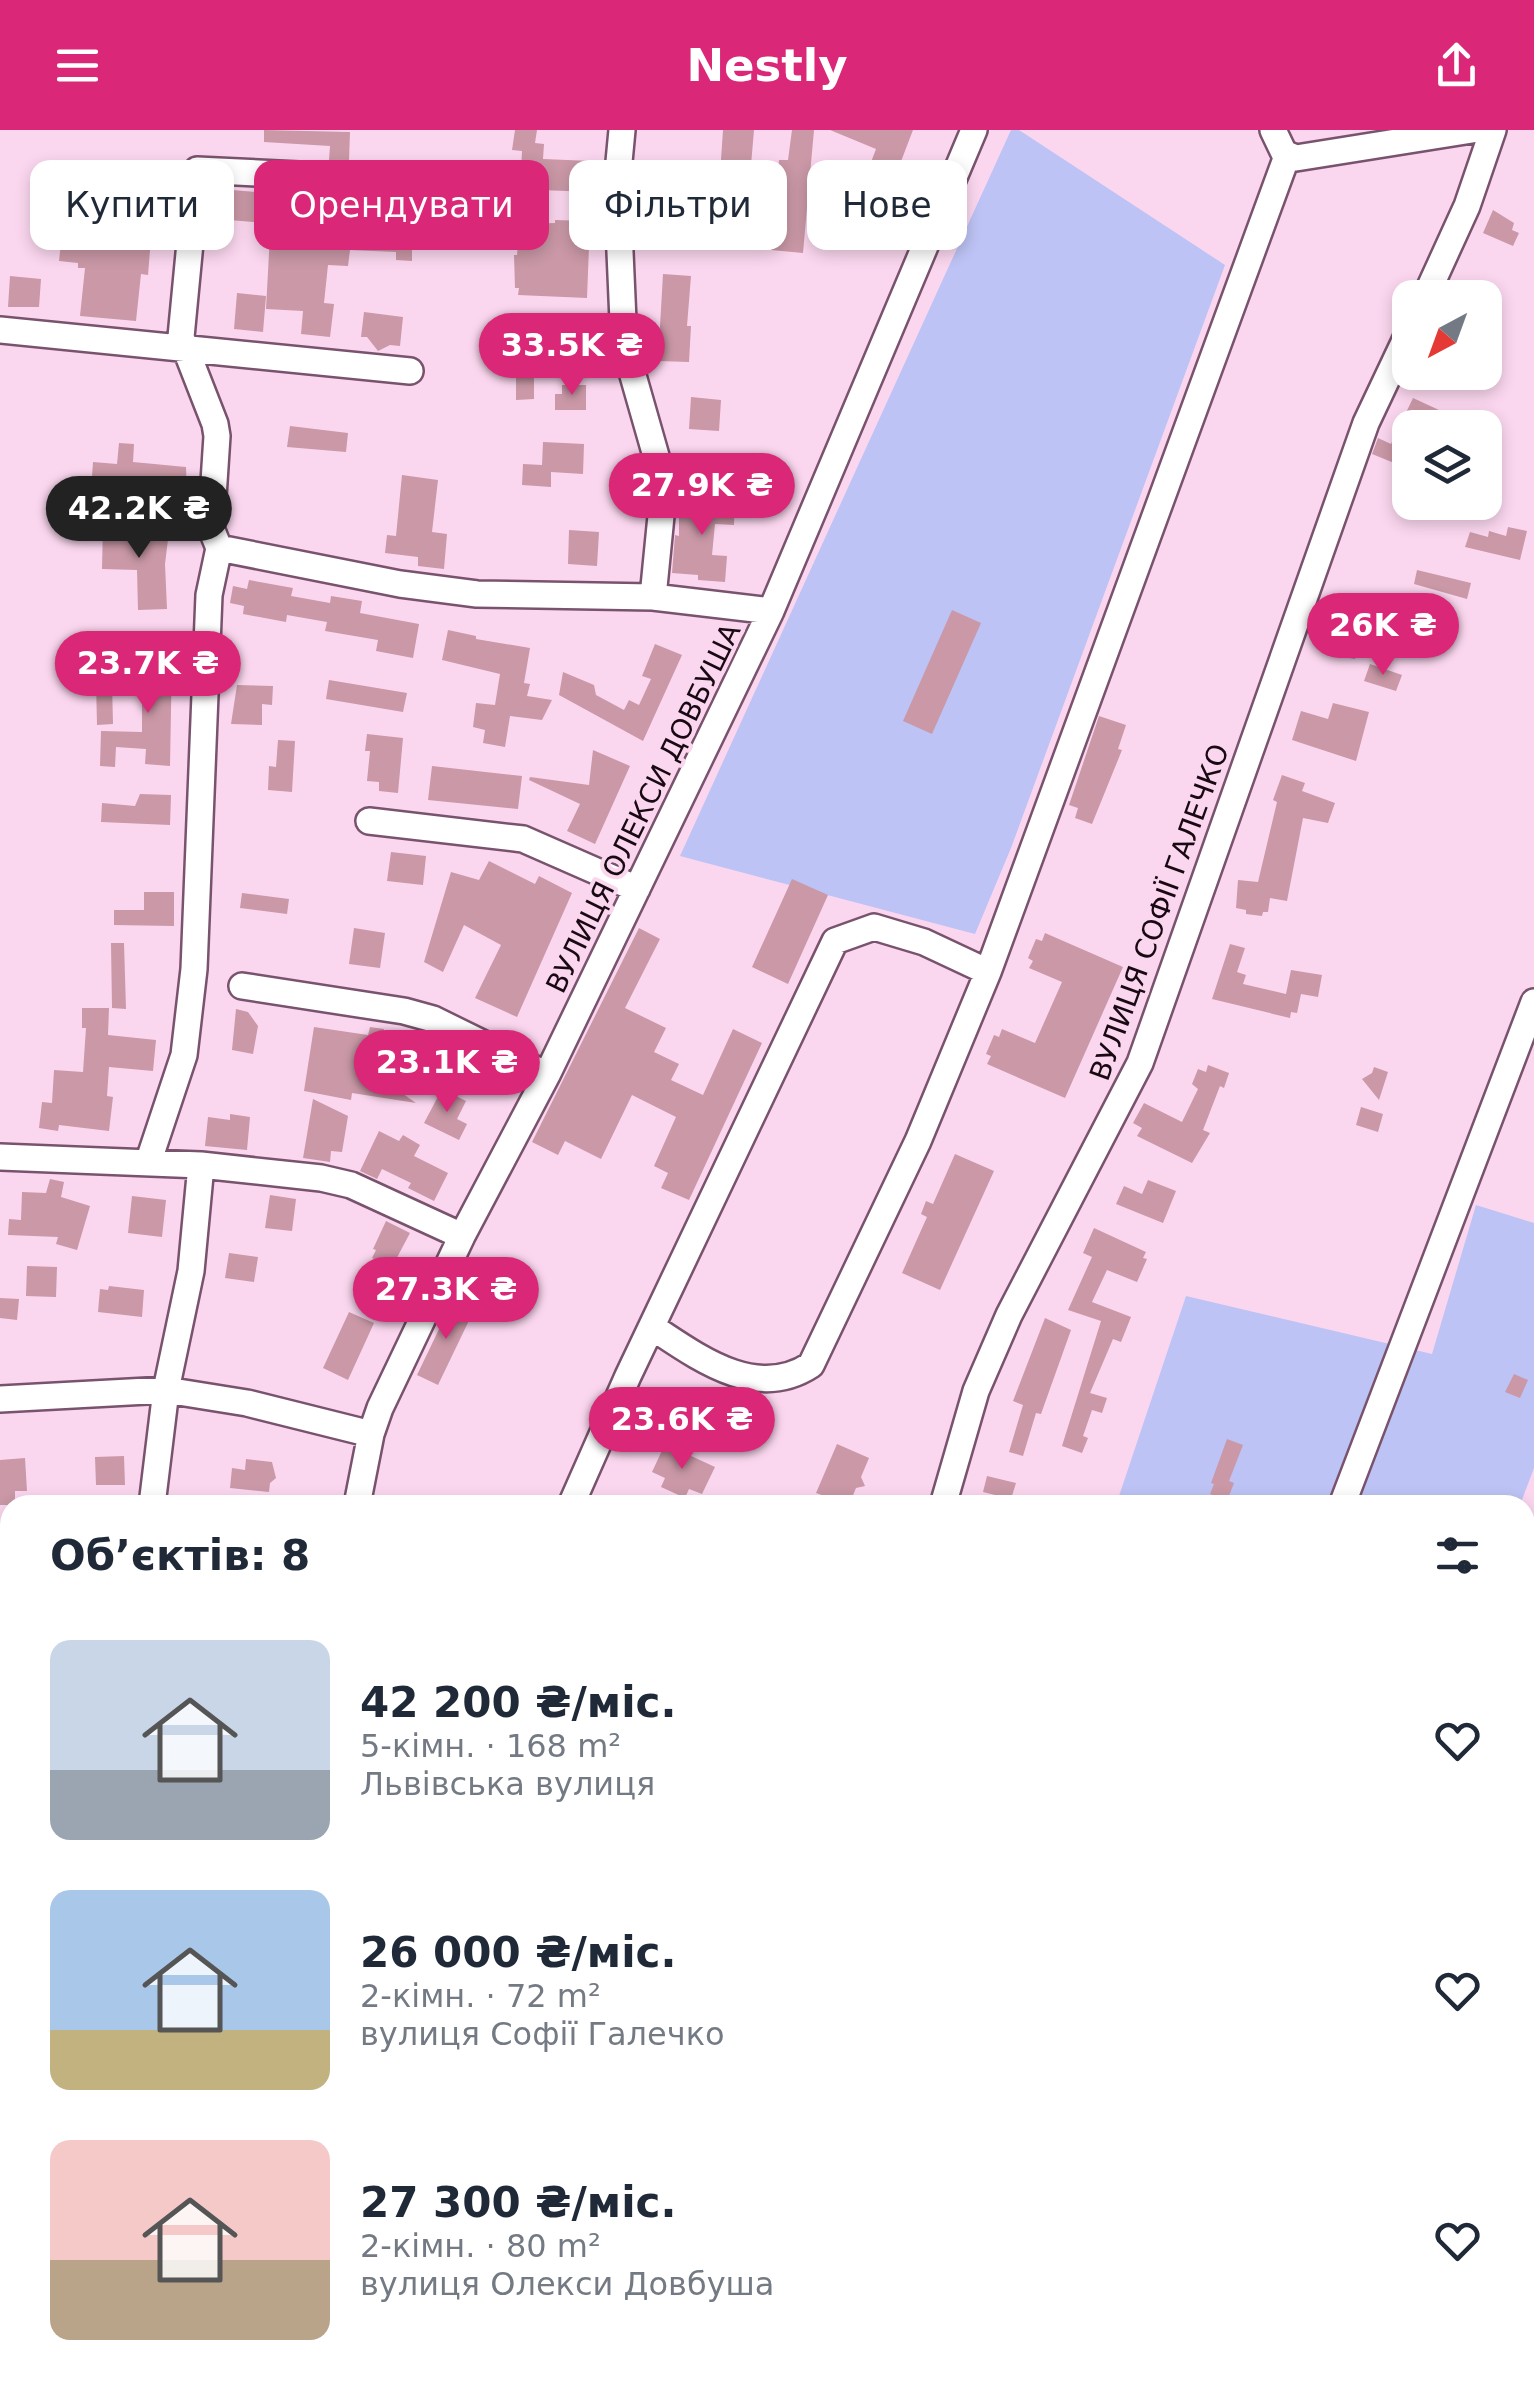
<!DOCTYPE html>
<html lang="uk">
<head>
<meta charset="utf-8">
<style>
  body { margin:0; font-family:"DejaVu Sans",sans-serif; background:#f6f6f7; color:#1f2937; height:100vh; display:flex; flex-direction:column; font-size:38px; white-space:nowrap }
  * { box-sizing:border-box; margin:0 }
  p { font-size:32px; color:#747a83 }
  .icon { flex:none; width:55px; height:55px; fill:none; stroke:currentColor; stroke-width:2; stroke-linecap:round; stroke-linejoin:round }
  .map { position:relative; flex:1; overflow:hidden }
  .drawer { position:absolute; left:0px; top:1365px; width:1535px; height:892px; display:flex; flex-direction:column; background:#fff; border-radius:30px 30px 0 0; box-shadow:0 5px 15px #0003 }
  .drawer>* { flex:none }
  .hud { position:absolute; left:30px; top:30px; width:1000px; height:90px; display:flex; gap:20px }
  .needle { width:65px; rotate:221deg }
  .fabs { position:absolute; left:1392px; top:150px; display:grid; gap:20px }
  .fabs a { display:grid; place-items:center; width:110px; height:110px; border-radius:20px; background:#fff; box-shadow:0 5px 15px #0003; font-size:50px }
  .price { position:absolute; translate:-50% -85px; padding:0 22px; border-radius:35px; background:#db2777; color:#fff; font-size:32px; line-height:65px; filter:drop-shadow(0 2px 5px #0008) }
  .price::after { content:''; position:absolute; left:50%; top:60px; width:30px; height:22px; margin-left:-15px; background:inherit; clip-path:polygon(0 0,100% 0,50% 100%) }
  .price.selected { background:#222; color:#fff }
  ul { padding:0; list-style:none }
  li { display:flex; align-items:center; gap:30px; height:250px; padding:0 50px }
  li span { display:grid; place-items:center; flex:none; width:280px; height:200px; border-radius:20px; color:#555 }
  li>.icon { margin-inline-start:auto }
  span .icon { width:120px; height:120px; fill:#fffc; stroke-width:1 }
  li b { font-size:42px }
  h2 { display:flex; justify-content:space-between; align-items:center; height:120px; padding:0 50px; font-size:42px }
  .chip { padding:0 35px; border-radius:20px; background:#fff; box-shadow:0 5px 15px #0003; font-size:35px; line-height:90px }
  .chip.selected { background:#db2777; color:#fff }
  header { display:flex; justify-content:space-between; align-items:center; height:130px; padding:0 50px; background:#db2777; color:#fff; font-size:45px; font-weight:600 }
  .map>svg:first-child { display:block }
  .green { fill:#bdc3f4 }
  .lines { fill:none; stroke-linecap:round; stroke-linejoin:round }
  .stream { stroke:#3ad6fd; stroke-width:5 }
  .building { fill:#ca98a7 }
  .minor-casing { stroke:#79536d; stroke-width:30 }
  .minor { stroke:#fff; stroke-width:25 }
  .labels { text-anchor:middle; stroke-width:8; stroke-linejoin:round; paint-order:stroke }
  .street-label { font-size:28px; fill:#180913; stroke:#fbd7ef }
</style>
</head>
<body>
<header><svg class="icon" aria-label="menu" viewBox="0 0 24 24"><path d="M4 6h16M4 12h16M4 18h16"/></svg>Nestly<svg class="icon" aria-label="share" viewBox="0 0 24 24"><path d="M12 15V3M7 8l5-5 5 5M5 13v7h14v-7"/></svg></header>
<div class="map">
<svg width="1534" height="2256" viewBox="0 0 1534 2256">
  <rect width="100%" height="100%" fill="#fbd7ef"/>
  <path class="green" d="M1011,0H1019L1225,135L1011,718L975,804L680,726Z
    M1476,1075L1534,1093V1338L1520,1375H1116L1186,1166L1432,1224Z
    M1525,1798L1534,1816V2000L1525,1997Z
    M10,1803V2248H99L98,2256H0V1804Z"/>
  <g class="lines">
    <path class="stream" d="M1525,1544L1534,1540
      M1525,1710L1534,1732
      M1525,2138H1534
      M1111,2256L1125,2248"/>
  </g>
  <path class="building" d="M264,0L350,2L349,31L329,30L330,16L264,12Z
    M515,0H537L535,13L544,14L543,29L592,31L591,62L541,60V65L520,60L522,21L512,20Z
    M723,0H754L750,47L720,44Z
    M792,0H814L803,123L771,120L779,30H788Z
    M830,0H913L874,102L848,92L854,77L843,73L850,57L860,61L876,19Z
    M128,51L164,53L162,85L153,84L148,145L141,144L136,191L80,186L85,138H78V133L59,131L61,113L67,114L70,53L99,55L96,99L125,103Z
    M232,60L266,63L264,93L229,90Z
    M308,64L329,66V73L340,74L339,79L382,82L381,88L408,90L406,116L412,117V131L396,130V122L350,120L348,136L328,135L324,173L334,174L330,207L301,204L303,181L266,179L271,86L306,89Z
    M1493,80L1514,93L1512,100L1519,103L1513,116L1483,103Z
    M555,90L590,91L587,168L518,165L519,158H515L514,125H517L519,102H525V94L555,93Z
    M663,144L691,146L687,196H691L689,232L658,231Z
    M10,146L41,149L39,177H8Z
    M237,163L266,166L263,202L234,199Z
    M364,182L403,187L400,216L390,215L378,221L367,207H361Z
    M552,194L588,196L586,227L534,225V269L516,270V201H552Z
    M562,255H586V280H555V264H562Z
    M691,267L721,270L719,301L689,299Z
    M1413,268L1439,280L1430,298H1410V307L1399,335L1372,324L1378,308L1391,314Z
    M290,296L348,303L346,322L287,317Z
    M543,312L584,314L583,344L551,342V357L522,355L523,334L542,335Z
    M119,313L134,314L133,332L186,337L187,364H184L183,371L96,362L97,347L92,346L93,332L117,334Z
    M402,345L438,350L432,402L447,404L444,439L418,436V427L385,423L387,405L396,406Z
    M711,363L735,365L734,395L715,394L712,425L727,426L725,452L698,450V445L672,443L675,405L679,406V374L711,373Z
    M103,394L169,401L165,434L167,479L138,480L137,440L102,439Z
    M1508,397L1527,401L1520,430L1465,417L1470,402L1488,407L1489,401L1506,406Z
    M569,400L599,402L597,436L568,434Z
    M1417,440L1471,453L1467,469L1414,454Z
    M249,450L293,458L291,466L330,473L331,466L362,471L360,483L419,494L413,528L376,521L378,510L325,501L327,492L287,485L286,492L243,484L244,476L230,473L233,456L247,459Z
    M952,480L981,493L932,604L903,591Z
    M1339,489L1362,493L1355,529L1332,525Z
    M448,500L476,506V509L530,518L524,553L530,554L527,566L552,570L542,590L510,586L505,617L483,613L485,600L473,597L476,573L495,575L500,544L442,530Z
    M655,514L682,525L643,611L559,565L563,542L594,555L596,565L624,580L629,570L639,575L651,549L642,546Z
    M142,522L172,524L170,636L145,634L146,619L116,617L115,637L100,636L101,601L142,602Z
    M1370,534L1402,545L1396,561L1364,551Z
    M329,550L407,563L403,582L326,569Z
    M96,552H112L113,594L97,595Z
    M237,555L273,556L272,575L262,574V595L231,594Z
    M1333,573L1369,582L1356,631L1292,610L1301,581L1328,589Z
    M1099,586L1126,595L1118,619L1122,620L1092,694L1075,688L1078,678L1069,675Z
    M367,604L403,608L398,663L379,661V652L367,651L370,621H365Z
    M278,610L295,611L292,662L268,660L269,636L276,637Z
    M593,620L630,636L595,714L567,701L580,674L529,650L530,647L589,655Z
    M432,636L522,646L518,679L428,670Z
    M1282,645L1305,653L1302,661L1335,673L1328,693L1303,688L1287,771L1270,768L1268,782H1263L1262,786L1246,784V780L1236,778L1238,750L1258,752L1277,672L1273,670Z
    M140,664L171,665L170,695L101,692L102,673L135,676Z
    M391,722L426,726L423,755L387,751Z
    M489,731L535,754L539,746L572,763L517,887L475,868L501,815L464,795L443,842L424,832L451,742L479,750Z
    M792,749L828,765L788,854L752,837Z
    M144,762H174V796L114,795V780H144Z
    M242,763L289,769L287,784L240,778Z
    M354,798L385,803L380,838L349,834Z
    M639,798L660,809L625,878L666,898L654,922L679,934L671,950L703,965L733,899L762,913L689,1070L661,1058L668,1043L654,1036L676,987L632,965L601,1029L565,1011L558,1025L532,1012Z
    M1045,803L1123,837L1065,968L987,934L991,926L986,924L994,905L999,907L1002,899L1035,913L1062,852L1029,838L1033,831L1028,828L1036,809L1042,811Z
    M111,813H124L126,879L112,878Z
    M1230,814L1245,818L1237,842L1246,845L1243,854L1286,864L1291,840L1322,845L1318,867L1301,864L1297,883L1291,882L1290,888L1212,869Z
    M82,878H109L108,905L156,910L153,941L109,937L107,966L113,967L109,1001L59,995L58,1001L39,998L42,972L52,973L54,940L83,942L86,898H82Z
    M236,879L248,882L258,896L253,924L232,920Z
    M314,897L368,905L370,897L384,899L383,906L395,908L389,954L416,973L352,963L351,970L304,961Z
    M1208,935L1229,943L1224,958L1220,956L1203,1000L1210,1003L1192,1033L1137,1006L1142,998L1133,993L1144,973L1182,992L1198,959L1192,954L1198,939L1206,942Z
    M1374,937L1388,942L1379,970L1362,949L1372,943Z
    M442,959L466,971L457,989L467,994L459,1010L424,993Z
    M313,969L348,986L342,1022L331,1021L330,1032L303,1028Z
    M1361,977L1383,984L1378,1002L1356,995Z
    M230,984L250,987L247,1020L205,1016L208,987L230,990Z
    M379,1001L399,1011L403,1005L420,1015L414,1026L448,1043L434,1071L408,1058L411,1053L382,1039L377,1049L360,1041Z
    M955,1024L994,1041L940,1160L902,1143L927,1087L921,1084L926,1071L933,1074Z
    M50,1049L64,1052L61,1067L90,1076L77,1120L56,1114L58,1107L8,1105L9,1089L21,1090L22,1062L46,1063Z
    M1148,1050L1176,1061L1163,1093L1116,1074L1124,1056L1142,1064Z
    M270,1065L296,1069L292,1101L265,1098Z
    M132,1066L166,1070L162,1107L128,1103Z
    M386,1091L410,1103L392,1137L372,1128L376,1120L373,1119Z
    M1094,1098L1146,1122L1143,1128L1147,1129L1137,1152L1107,1140L1092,1172L1131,1187L1121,1212L1113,1209L1090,1263L1107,1268L1102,1283L1092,1280L1083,1306L1088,1308L1082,1323L1062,1316L1101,1191L1068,1180L1092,1127L1083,1123Z
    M229,1123L258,1127L254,1152L225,1148Z
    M27,1136L57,1137L56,1167L26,1166Z
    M109,1156L144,1160L142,1187L98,1182L100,1159L108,1160Z
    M0,1168L19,1169L17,1190L0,1188Z
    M454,1168L475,1178L438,1255L417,1245Z
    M349,1182L374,1193L348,1250L323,1238Z
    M1045,1188L1071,1200L1041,1284L1036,1283L1023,1326L1009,1322L1023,1275L1013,1271Z
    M1514,1244L1528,1250L1520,1268L1505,1262Z
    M1227,1309L1243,1315L1229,1351L1234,1353L1227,1371L1210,1364L1214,1354L1211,1353Z
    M665,1314L715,1337L702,1364L689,1359L685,1368L661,1357L665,1348L652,1342Z
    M837,1314L869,1328L861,1347L865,1356L856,1358L849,1375L816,1363Z
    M124,1326L125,1355H96L95,1327Z
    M25,1328L27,1361H15V1375H0V1330Z
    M246,1329L272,1332L276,1348L270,1353L269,1362L230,1358L232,1338L245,1340Z
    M987,1346L1016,1353L1011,1369L983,1362Z"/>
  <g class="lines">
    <g class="minor-casing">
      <path id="minor" d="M622,0L617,53L624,214L656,326L662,376L653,467
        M1273,0L1284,23L1296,28L1472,0
        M1425,168L1467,76L1493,0
        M0,200L410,241
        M219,418L400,454L477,464L653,467L771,481
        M369,691L523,709L637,759
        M242,856L404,881L433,889L547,945
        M0,1027L201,1035L321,1048L351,1055L462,1106
        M148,1033L184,925L194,839L209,465L219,418L211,398L217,306L215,294L181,207L197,40L422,51
        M652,1197C699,1228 756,1271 811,1235L918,1011L988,842L1287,26
        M0,1269L166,1260L247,1273L371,1304
        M152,1375L166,1260L191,1141L201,1035
        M357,1375L371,1304L380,1278L462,1106L547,945L771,481L974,0
        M571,1375L628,1246L835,811L874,797L924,812L988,842
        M943,1375L976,1261L1009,1185L1140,933L1366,293L1410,200
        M1342,1375L1534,872
        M0,2016L10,2015
        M1525,2157L1534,2159
        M57,2256L58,2248
        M264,2256V2248
        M1367,2256L1371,2248"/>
    </g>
    <use href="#minor" class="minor"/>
  </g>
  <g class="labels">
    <g class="street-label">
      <text transform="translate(643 678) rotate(-64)" y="10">ВУЛИЦЯ ОЛЕКСИ ДОВБУША</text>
      <text transform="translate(1159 782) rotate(-70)" y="10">ВУЛИЦЯ СОФІЇ ГАЛЕЧКО</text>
    </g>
  </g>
</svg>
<div class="fabs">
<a><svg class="needle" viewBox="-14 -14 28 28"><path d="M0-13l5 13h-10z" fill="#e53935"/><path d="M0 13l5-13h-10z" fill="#747a83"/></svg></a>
<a><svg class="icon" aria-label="layers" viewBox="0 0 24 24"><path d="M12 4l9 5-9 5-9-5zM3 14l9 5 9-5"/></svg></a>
</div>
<b class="price" style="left:572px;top:268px">33.5K ₴</b>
<b class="price" style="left:702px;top:408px">27.9K ₴</b>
<b class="price selected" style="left:139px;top:431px">42.2K ₴</b>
<b class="price" style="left:1383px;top:548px">26K ₴</b>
<b class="price" style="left:148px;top:586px">23.7K ₴</b>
<b class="price" style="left:447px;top:985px">23.1K ₴</b>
<b class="price" style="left:446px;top:1212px">27.3K ₴</b>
<b class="price" style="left:682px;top:1342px">23.6K ₴</b>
<div class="hud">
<a class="chip">Купити</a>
<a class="chip selected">Орендувати</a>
<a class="chip">Фільтри</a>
<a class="chip">Нове</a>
</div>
<section class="drawer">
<h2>Об’єктів: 8<svg class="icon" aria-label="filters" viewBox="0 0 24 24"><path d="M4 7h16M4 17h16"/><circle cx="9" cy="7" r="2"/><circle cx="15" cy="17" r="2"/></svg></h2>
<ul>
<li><span style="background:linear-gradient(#c9d6e8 65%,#9aa5b1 0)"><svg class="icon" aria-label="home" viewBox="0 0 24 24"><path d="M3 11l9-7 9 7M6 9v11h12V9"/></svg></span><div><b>42 200 ₴/міс.</b><p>5-кімн. · 168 m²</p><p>Львівська вулиця</p></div><svg class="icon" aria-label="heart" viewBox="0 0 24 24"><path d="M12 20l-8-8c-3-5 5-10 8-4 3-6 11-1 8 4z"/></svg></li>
<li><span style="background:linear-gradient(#a9c7e8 70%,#c2b280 0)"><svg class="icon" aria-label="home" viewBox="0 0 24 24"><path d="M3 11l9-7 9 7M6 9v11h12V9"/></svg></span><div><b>26 000 ₴/міс.</b><p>2-кімн. · 72 m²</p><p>вулиця Софії Галечко</p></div><svg class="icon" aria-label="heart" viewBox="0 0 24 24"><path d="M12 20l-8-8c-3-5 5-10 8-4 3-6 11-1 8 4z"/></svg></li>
<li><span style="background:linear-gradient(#f6c9c9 60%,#b9a48a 0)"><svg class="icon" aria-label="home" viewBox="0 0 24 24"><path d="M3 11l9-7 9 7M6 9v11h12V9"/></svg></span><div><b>27 300 ₴/міс.</b><p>2-кімн. · 80 m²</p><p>вулиця Олекси Довбуша</p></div><svg class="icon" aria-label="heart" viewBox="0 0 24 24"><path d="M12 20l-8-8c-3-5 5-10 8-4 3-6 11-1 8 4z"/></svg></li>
</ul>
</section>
</div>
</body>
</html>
